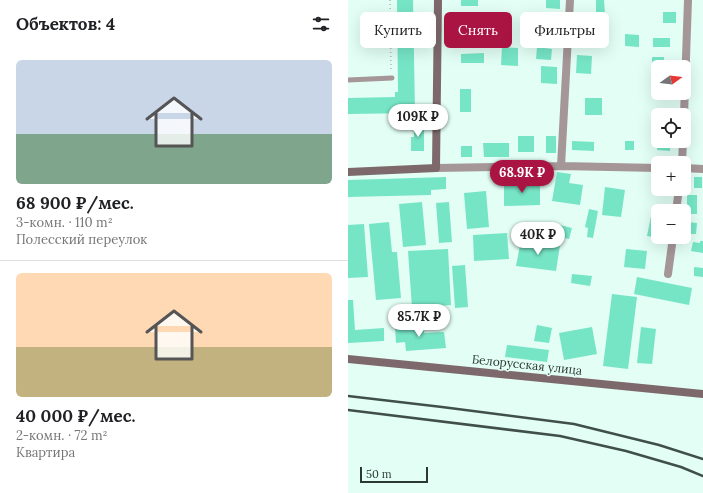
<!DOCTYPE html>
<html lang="ru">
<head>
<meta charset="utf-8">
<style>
  body { margin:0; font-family:Lora,serif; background:#f6f6f6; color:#202124; height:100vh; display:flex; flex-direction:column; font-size:15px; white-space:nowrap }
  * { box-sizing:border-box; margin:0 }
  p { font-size:13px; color:#757577 }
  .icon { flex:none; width:22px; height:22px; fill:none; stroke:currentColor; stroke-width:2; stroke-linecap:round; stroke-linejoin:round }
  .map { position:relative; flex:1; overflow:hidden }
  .sheet { display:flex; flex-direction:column; background:#fff; width:348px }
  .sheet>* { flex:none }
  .hud { position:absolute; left:12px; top:12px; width:283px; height:36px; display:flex; gap:8px }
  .needle { width:26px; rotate:75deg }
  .buttons { position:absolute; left:303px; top:60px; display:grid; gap:8px }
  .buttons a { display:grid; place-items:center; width:40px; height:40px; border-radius:6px; background:#fff; box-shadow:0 4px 16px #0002; font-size:20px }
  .scale { position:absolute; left:12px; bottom:10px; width:68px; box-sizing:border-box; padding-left:4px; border:2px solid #2b3834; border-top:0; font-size:11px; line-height:14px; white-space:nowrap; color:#2b3834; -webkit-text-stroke:3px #e2fef5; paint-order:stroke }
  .price { position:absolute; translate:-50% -34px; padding:0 9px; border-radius:14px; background:#fff; color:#222; font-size:13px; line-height:26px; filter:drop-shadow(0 1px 2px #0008) }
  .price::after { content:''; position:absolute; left:50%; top:24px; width:12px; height:9px; margin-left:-6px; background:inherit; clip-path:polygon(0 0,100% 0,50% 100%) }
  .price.current { background:#aa1443; color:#fff }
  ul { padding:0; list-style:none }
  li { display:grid; align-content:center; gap:8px; height:212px; padding:0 16px }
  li+li { border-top:1px solid #e0e0e0 }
  li span { display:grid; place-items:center; height:124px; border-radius:6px; color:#555 }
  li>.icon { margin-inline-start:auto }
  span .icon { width:72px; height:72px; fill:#fffc; stroke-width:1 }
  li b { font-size:17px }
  h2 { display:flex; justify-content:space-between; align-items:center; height:48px; padding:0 16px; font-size:17px }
  .chip { padding:0 14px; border-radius:6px; background:#fff; box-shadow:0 4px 16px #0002; font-size:14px; line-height:36px }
  .chip.current { background:#aa1443; color:#fff }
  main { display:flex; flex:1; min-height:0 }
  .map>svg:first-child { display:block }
  .building { fill:#76e5c6 }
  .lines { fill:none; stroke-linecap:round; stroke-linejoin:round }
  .path { stroke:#a5bcb5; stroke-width:1.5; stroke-dasharray:1 3; stroke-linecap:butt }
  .lane { stroke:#a59698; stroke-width:5 }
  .street { stroke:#a59698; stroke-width:8 }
  .secondary { stroke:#7d696b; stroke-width:8 }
  .rail { stroke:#414f4b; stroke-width:2.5 }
  .labels { text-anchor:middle; stroke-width:3; stroke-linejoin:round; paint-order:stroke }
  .street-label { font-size:12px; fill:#2b3834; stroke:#e2fef5 }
</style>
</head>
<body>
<main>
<section class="sheet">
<h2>Объектов: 4<svg class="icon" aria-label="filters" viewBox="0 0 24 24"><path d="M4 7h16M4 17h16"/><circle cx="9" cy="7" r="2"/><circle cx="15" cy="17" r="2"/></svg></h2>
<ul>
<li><span style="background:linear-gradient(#c9d6e8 60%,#7fa58c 0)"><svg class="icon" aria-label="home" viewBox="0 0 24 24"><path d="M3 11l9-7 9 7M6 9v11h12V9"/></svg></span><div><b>68 900 ₽/мес.</b><p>3-комн. · 110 m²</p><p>Полесский переулок</p></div></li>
<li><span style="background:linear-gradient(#ffd9b3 60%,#c2b280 0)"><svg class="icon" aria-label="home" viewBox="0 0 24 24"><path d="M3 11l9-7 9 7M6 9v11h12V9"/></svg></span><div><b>40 000 ₽/мес.</b><p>2-комн. · 72 m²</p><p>Квартира</p></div></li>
</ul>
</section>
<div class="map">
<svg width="355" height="493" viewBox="0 0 355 493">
  <rect width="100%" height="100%" fill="#e2fef5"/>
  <path class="building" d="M49,0H65L67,113L0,114V98L47,97V92H50Z
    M113,0H130V6H113Z
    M198,0H212V9L198,8Z
    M248,0H256L257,14H248Z
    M315,12H328V23H315Z
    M229,16H242V36H229Z
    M203,19L212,20V34L202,33Z
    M113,21L128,22L127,39L113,38Z
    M277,34L291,35V47L277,46Z
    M305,38H322V47H305Z
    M154,47L170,48V66L153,65Z
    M189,47L204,49L203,60L188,59Z
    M136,53V63H113V54Z
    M229,55L244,56L243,74L228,73Z
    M304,57H316V67H310V72L304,73Z
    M193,66L209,67V84L193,83Z
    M112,89H123V112H112Z
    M237,98H254V115H237Z
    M66,124H76V151H63V137H66Z
    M170,136H186V152H170Z
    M198,136H208V153H198Z
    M224,141L246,142V151L224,150Z
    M277,141H286V150H277Z
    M309,141H322V151L309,150Z
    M135,143H161V157H136Z
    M113,146H124V157H113Z
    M209,172L223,174L221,183L235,185L232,205L204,201Z
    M310,174V189H318V190L304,191L303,175Z
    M98,177V189L83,190V195L0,197V180Z
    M346,177H354V188H346Z
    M192,182V205L156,206V183Z
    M257,187L277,190L273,217L254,215Z
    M138,191L141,227L119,229L116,193Z
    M339,195H349V214H339Z
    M74,202L78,245L55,247L51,204Z
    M101,202L104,242L91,243L88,203Z
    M241,209L250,211L245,238L239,237L240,228L237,227Z
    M303,216L310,217V238L299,236Z
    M41,222L44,252H49L53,298L28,300L21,224Z
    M340,222L349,223L348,234H339Z
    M204,223L224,228L221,239L201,234Z
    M16,224L20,277L0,278V225Z
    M159,233L161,259L126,261L125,235Z
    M173,240L212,245L208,271L168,266Z
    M352,241H355V253L343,251L345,242L352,243Z
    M100,249L103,305L64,308L60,251Z
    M278,249L299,251L297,269L276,267Z
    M117,265L120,307L107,308L104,266Z
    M346,267L355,268V277L346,276Z
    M224,274L244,276L242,286L223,283Z
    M289,277L344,288L341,305L286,294Z
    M264,294L289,297L280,369L255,366Z
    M0,300H5L7,330L36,328V341L0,343Z
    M76,325V333L96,332L98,348L58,351L57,342L48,343L47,327Z
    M189,325L204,328L201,343L186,341Z
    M244,327L249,354L216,360L211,333Z
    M293,327L308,329L304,364L289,363Z
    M159,345L201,350L199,362L157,357Z"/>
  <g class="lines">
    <path class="path" d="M42,0L43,72"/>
    <path class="lane" d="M0,80L44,78"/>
    <path class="street" d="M336,115L340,0
      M334,163L335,141
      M213,166L222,0
      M88,168L213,166L310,168
      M336,168L355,169
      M328,211L331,189
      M320,274L325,237"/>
    <path class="secondary" d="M0,172L88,168L90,0
      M0,359L355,394"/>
    <path class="rail" d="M0,396L94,407L226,424L311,445L355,459
      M0,410L212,436L278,451L333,467L355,476"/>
  </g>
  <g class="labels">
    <g class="street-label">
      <text transform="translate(179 365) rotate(6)" y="4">Белорусская улица</text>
    </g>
  </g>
</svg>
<div class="buttons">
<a><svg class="needle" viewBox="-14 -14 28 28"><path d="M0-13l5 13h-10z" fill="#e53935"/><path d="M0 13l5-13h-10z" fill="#757577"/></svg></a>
<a><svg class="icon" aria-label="locate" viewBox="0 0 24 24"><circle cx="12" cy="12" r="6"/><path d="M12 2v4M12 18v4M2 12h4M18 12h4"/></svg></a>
<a>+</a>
<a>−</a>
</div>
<div class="scale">50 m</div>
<b class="price" style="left:70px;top:138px">109K ₽</b>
<b class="price current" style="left:174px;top:194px">68.9K ₽</b>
<b class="price" style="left:190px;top:256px">40K ₽</b>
<b class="price" style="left:71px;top:338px">85.7K ₽</b>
<div class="hud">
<a class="chip">Купить</a>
<a class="chip current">Снять</a>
<a class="chip">Фильтры</a>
</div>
</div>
</main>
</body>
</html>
